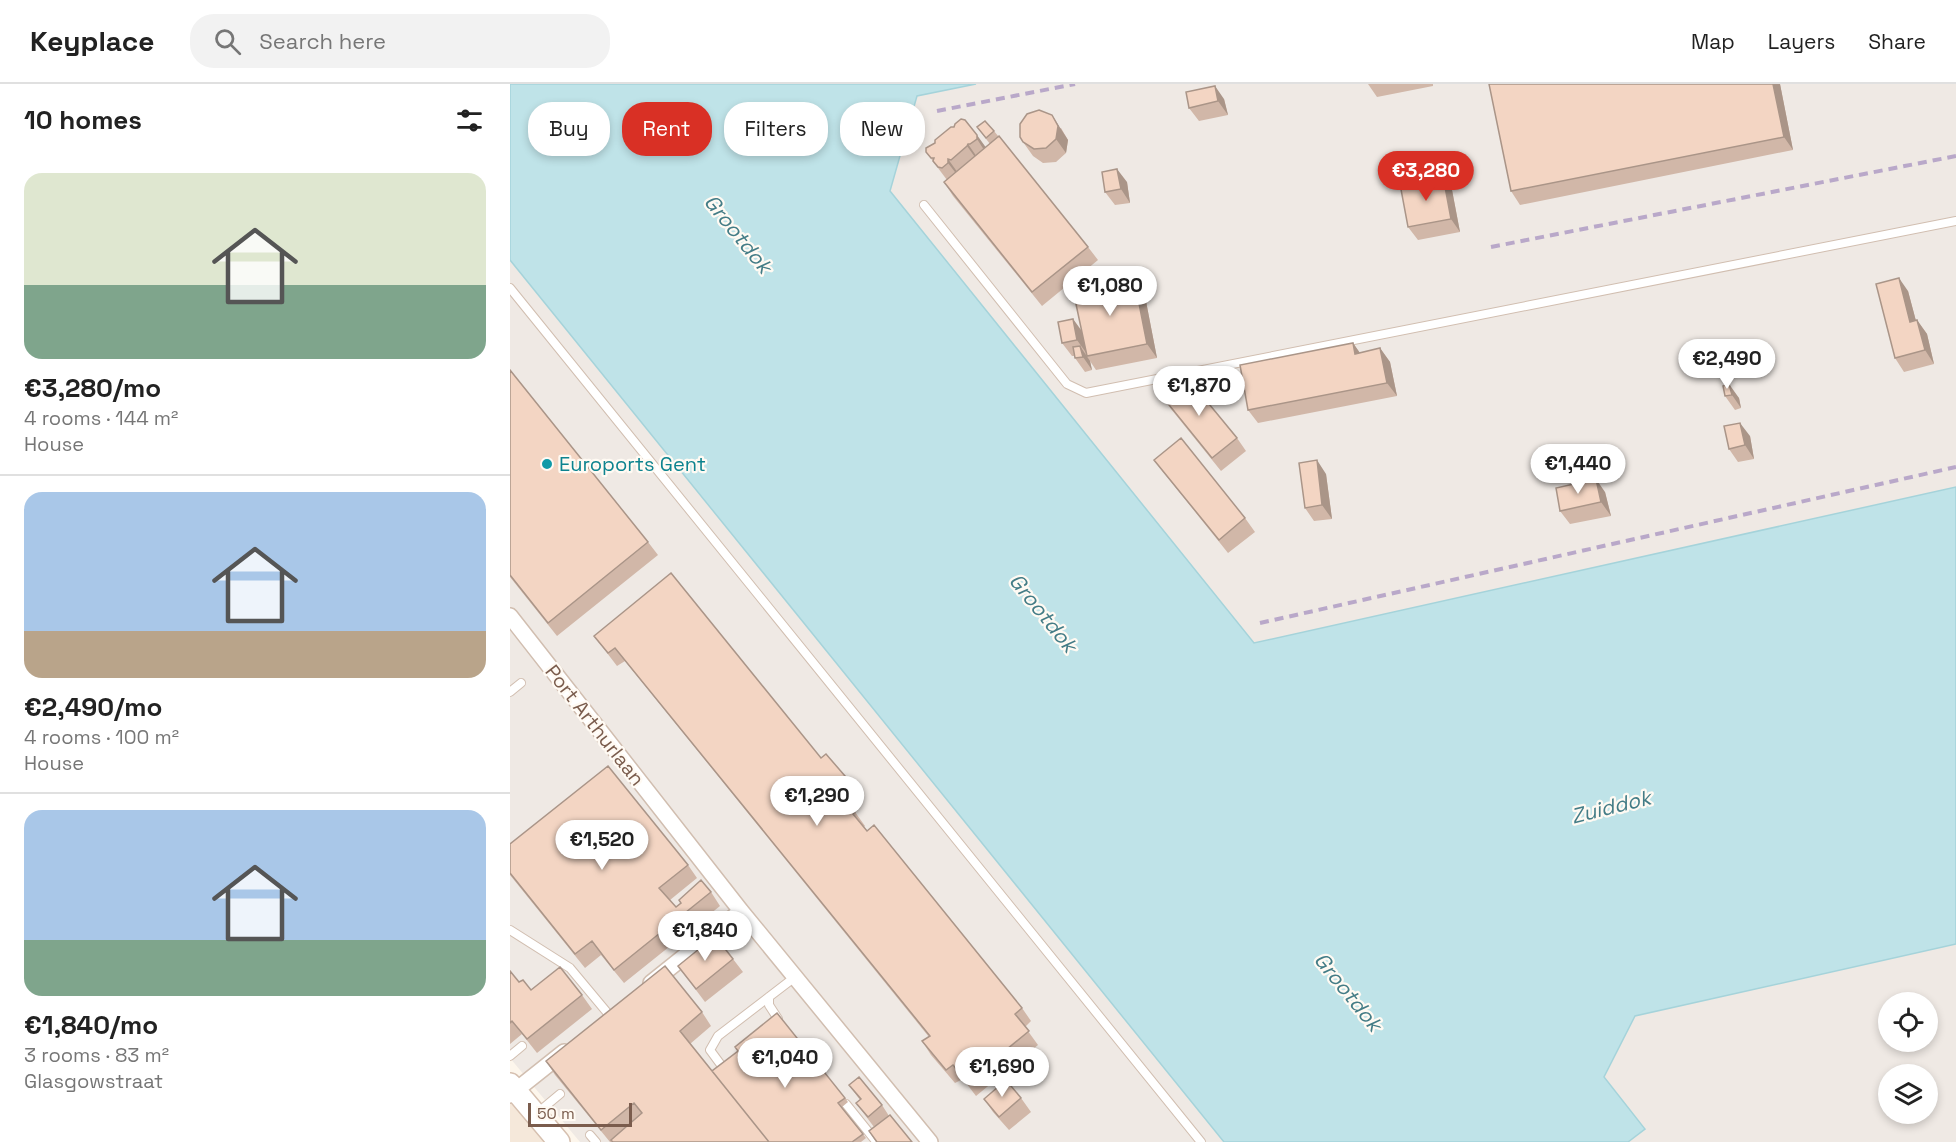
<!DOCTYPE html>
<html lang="en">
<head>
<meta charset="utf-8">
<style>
  body { margin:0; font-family:"Space Grotesk",sans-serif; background:#f2f2f2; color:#222; height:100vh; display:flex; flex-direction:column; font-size:22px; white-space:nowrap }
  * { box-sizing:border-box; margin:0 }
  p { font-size:20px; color:#767676 }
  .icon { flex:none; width:33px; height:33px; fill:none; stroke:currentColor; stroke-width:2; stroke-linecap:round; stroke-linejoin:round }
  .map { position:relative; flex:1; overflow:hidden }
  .side { display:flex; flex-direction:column; background:#fff; width:510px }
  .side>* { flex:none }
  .hud { position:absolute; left:18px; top:18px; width:570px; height:54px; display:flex; gap:12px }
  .fabs { position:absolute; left:1368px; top:908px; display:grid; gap:12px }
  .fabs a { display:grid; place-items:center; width:60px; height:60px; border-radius:50%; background:#fff; box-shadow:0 3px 9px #0003; font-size:30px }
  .scale { position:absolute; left:18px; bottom:15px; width:104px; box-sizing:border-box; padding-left:6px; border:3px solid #7a5c4d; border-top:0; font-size:16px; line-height:21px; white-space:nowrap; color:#7a5c4d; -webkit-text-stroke:4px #fffaf3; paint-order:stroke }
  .price { position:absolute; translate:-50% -51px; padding:0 14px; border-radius:21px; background:#fff; color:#222; font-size:20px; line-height:39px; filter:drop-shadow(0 2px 3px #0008) }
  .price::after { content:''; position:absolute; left:50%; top:36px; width:18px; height:14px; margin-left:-9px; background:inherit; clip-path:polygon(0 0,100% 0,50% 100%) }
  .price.current { background:#d93025; color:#fff }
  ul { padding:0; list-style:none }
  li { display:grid; align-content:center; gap:12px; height:318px; padding:0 24px }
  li+li { border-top:2px solid #e0e0e0 }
  li span { display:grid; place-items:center; height:186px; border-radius:18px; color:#555 }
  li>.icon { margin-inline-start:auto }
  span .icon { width:108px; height:108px; fill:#fffc; stroke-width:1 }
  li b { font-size:26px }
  h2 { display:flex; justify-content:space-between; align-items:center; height:72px; padding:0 24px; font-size:26px }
  .pill { padding:0 21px; border-radius:24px; background:#fff; box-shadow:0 3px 9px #0003; font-size:21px; line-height:54px }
  .pill.current { background:#d93025; color:#fff }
  header { display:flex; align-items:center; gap:36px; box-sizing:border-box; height:84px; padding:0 30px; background:#fff; border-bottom:2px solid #e0e0e0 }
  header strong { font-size:28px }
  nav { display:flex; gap:33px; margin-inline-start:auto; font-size:21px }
  .search { width:420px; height:54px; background:#f2f2f2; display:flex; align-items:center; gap:15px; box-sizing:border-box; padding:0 21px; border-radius:24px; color:#767676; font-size:22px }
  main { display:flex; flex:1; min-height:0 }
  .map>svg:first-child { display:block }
  .residential { fill:#f5e8da }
  .industrial { fill:#efe9e4; fill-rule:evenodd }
  .water { fill:#bfe3e8; stroke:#a5d3da; stroke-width:1.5 }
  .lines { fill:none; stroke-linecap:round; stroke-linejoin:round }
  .service-casing { stroke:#d1beb0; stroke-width:10 }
  .minor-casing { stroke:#d1beb0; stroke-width:18 }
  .secondary-casing { stroke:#d6c0b0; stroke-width:24 }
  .service { stroke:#fff; stroke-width:8 }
  .minor { stroke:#fff; stroke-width:15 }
  .secondary { stroke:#fff; stroke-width:21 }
  .rail { stroke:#b9a8c9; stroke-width:4; stroke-dasharray:9 6; stroke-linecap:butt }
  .wall { fill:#d1b7a8 }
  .shaded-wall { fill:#aa9588 }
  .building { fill:#f3d5c3; stroke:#aa9588; stroke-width:1.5 }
  .culture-dot { fill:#0f9aa8; stroke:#fffaf3; stroke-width:2 }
  .labels { text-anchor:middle; stroke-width:4.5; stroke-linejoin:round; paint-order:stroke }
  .culture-label { font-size:20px; fill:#0d838f; stroke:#fffaf3; text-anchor:start }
  .street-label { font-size:20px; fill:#7a5c4d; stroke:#fffaf3 }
  .water-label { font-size:21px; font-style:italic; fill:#437c86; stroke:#fffaf3 }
</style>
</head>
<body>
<header>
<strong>Keyplace</strong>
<div class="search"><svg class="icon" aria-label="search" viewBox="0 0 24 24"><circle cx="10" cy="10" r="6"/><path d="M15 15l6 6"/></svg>Search here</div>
<nav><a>Map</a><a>Layers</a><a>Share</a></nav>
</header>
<main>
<section class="side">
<h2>10 homes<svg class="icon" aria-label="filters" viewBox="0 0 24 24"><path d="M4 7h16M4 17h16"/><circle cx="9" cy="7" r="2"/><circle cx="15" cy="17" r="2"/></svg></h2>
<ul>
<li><span style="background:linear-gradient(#dfe7d0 60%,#7fa58c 0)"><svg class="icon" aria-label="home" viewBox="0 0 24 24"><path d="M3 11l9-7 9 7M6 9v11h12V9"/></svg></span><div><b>€3,280/mo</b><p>4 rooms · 144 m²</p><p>House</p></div></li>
<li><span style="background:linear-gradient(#a9c7e8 75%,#b9a48a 0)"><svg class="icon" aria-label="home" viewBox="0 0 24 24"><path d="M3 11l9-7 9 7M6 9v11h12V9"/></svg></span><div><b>€2,490/mo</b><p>4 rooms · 100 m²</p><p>House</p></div></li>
<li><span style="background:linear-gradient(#a9c7e8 70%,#7fa58c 0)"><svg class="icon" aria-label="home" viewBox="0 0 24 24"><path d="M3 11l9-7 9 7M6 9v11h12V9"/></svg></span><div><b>€1,840/mo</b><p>3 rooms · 83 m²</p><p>Glasgowstraat</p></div></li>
</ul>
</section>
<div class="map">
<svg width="1446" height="1058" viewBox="0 0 1446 1058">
  <rect width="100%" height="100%" fill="#fdf6ec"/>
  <path class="residential" d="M0,1014L37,1058H0Z"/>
  <path class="industrial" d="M466,0H1446V403L744,560L379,106L407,12Z
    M0,176L714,1058H70L0,974Z
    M1446,860V1058H1118L1135,1044L1094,994L1125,932ZM1378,918H1418V957H1378ZM1378,990H1418V1029H1378Z"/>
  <path class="water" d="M0,0H466L407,12L380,107L744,559L1446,403V860L1125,932L1094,993L1135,1045L1118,1058H714L0,176Z"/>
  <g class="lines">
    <g class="service-casing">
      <path id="service" d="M414,121L557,300L576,309L1446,137
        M0,204L691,1058
        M0,608L11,599
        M0,846L60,884L100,932
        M259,913V921L268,935
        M0,972L12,962
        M214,985L200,966L208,952L285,893
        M336,1020L365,1056
        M26,1030L50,1010
        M80,1051L86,1058"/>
    </g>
    <g class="minor-casing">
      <path id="minor" d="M0,532L231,827L420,1058
        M141,899L231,827
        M0,1011L54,968"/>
    </g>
    <g class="secondary-casing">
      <path id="secondary" d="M0,1000L49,1058"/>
    </g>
    <use href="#service" class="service"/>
    <use href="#minor" class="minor"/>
    <use href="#secondary" class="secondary"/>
    <path class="rail" d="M427,27L565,0
      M981,163L1446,72
      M750,539L1446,383"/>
  </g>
  <path class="wall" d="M858,0H923V2L867,13Z
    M979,0H1270L1283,66L1010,121L1001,107Z
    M714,15L718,31L689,37L679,24Z
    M451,35L476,64L480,60L467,43L484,47L578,163L588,176L532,222L443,112L434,98L437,96L416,68L425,59L444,43Z
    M551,44L558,56L556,69L546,78L533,79L523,72L513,58Z
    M617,98L620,119L605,121L595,108Z
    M942,106L950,148L908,156L898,143Z
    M624,194L634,207L647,274L586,286L580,277L582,286L575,288L565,274V272H562L552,259L563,235L572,247Z
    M1398,207L1406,237L1407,236L1417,250L1424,280L1394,288L1385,274Z
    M843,259L850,269L870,264L880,278L887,312L748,339L738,326Z
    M0,286L138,458L148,471L47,552L0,493Z
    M1213,302L1229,314L1231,324L1225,326L1215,312Z
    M651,311L727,354L736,367L711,387L661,325Z
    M1240,352L1244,375L1228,378L1219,365Z
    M644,376L735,434L745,448L718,469L654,389Z
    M816,390L822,435L804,437L795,424Z
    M1095,408L1101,432L1060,440L1050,427Z
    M84,552L311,674L335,692L344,706L332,716L336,721L345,728L355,742L354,743L512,924L521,937L515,943L528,961L466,1012L453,995L445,999L421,971L412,957L419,953L115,577L107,582Z
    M0,760L178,781L187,794L160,816L166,823L201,808L210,822L114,899L91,871L75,884L0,791Z
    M223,875L233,888L195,918L168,882Z
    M0,887L9,898L21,906L72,911L82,925L27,969L12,950L0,960Z
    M192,928L201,942L180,960L202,987L335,1014L338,1018L332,1023L356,1054L351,1058H100L45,991L36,977Z
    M339,1001L372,1021L379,1032L402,1058H366L359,1047L364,1043L346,1019L350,1016Z
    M511,1014L521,1028L499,1046L483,1028L474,1015Z"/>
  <path class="shaded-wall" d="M1263,0H1270L1283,66L1274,53Z
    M705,2L714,15L718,31L708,17Z
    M542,31L558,56L556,69L546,55Z
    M467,51L477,65L476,69L467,55Z
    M458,60L467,73V76L457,62Z
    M438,75L448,89V92L438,79Z
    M607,85L617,98L620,119L611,105Z
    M933,92L942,106L950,148L941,135Z
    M624,194L634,207L647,274L637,260Z
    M1389,194L1398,207L1410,252L1400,238Z
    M563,235L573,249L577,270L567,256Z
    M1407,236L1417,250L1424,280L1415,266Z
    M843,259L852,272L845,270Z
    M570,262L580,277L582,286L573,273Z
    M870,264L880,278L887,312L877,299Z
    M1219,300L1229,314L1231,324L1222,311Z
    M1230,339L1240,352L1244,375L1235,361Z
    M807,376L816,390L822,435L812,421Z
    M1086,395L1095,408L1101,432L1091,418Z"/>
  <path class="building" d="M979,0H1263L1274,53L1001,107Z
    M705,2L708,17L679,24L676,8Z
    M529,26L542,31L548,42L546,55L536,64L524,65L513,58L510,53V40L517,30Z
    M451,35L455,36L467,51V55L460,60H458L457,62L441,76L438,75V79L432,84L428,83L423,77L424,74H421L416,68V64L425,59V56L441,43H444L445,40Z
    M475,37L484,47L476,54L467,43Z
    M489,52L578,163L522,208L434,98Z
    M607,85L611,105L595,108L592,88Z
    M933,92L941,135L898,143L890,100Z
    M624,194L637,260L577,272L563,206Z
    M1389,194L1400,238L1407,236L1415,266L1385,274L1366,200Z
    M563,235L567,256L552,259L548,238Z
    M843,259L845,270L870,264L877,299L738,326L730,281Z
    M570,262L573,273L565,274L563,263Z
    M0,286L138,458L38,539L0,491Z
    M676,292L727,354L702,374L651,311Z
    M1219,300L1222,311L1215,312L1213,302Z
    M1230,339L1235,361L1219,365L1214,342Z
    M671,354L735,434L709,456L644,376Z
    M807,376L812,421L795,424L789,379Z
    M1086,395L1091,418L1050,427L1046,404Z
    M161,489L311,674L316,670L335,692L322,704L336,721L338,719L345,728L343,730L357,747L364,741L512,924L505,930L519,947L457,998L443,981L436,986L412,957L420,952L105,564L98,569L84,552Z
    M98,682L178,781L149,804L166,823L171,819L169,816L191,796L201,808L104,886L82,857L65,870L0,789V760Z
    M205,852L223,875L186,905L168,882Z
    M155,882L192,928L170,947L259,1058H103L101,1056L132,1029L124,1019L91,1046L36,977Z
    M50,883L72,911L17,955L2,937L0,939V887L9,898L13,896L21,906Z
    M267,929L335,1014L328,1019L353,1050L342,1058H259L202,987L228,967L225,963Z
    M349,993L372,1021L358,1033L346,1019L351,1015L339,1001Z
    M496,996L511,1014L489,1033L474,1015Z
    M380,1031L402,1058H367L359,1047Z"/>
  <circle class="culture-dot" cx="37" cy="380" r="6"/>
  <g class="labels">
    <g class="culture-label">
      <text x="49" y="387">Euroports Gent</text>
    </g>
    <g class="street-label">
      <text transform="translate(85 641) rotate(52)" y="7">Port Arthurlaan</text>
    </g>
    <g class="water-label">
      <text transform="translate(228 150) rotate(51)" y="7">Grootdok</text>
      <text transform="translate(533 529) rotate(51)" y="7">Grootdok</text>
      <text transform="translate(1101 723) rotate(-14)" y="7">Zuiddok</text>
      <text transform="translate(838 908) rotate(51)" y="7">Grootdok</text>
    </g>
  </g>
</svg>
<div class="fabs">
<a><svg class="icon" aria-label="locate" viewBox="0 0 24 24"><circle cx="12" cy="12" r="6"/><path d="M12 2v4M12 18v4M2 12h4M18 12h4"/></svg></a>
<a><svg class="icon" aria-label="layers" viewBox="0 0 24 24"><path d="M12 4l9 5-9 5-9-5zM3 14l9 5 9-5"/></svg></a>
</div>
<div class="scale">50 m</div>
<b class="price current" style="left:916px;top:118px">€3,280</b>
<b class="price" style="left:600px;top:233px">€1,080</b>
<b class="price" style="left:1217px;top:306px">€2,490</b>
<b class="price" style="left:689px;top:333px">€1,870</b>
<b class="price" style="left:1068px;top:411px">€1,440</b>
<b class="price" style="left:307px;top:743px">€1,290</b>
<b class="price" style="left:92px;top:787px">€1,520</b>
<b class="price" style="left:195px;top:878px">€1,840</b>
<b class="price" style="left:275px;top:1005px">€1,040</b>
<b class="price" style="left:492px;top:1014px">€1,690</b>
<div class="hud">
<a class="pill">Buy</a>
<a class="pill current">Rent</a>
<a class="pill">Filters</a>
<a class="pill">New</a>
</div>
</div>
</main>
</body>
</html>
